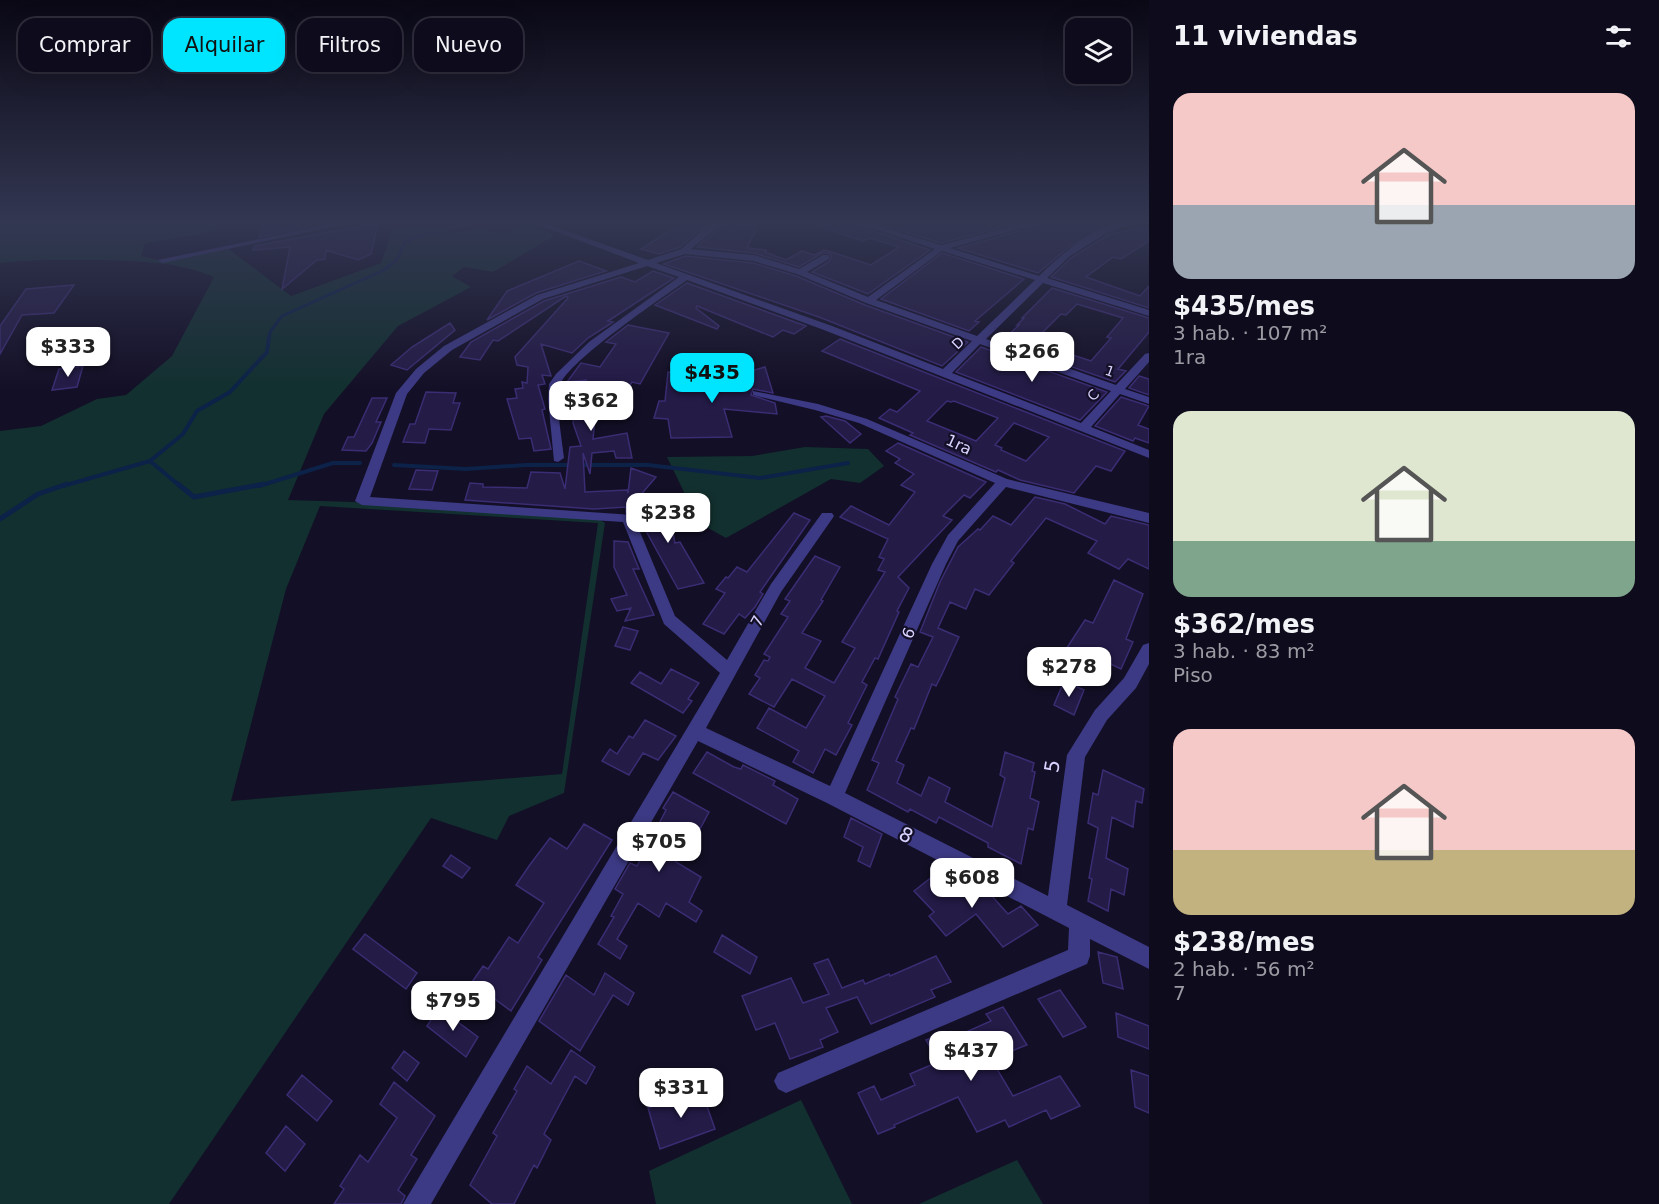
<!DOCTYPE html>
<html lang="es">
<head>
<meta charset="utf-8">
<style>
  body { margin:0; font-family:"DejaVu Sans",sans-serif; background:#1c1929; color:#f1f3f6; height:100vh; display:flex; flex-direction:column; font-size:22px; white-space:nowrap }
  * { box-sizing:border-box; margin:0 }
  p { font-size:20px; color:#9b9ba3 }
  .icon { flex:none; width:33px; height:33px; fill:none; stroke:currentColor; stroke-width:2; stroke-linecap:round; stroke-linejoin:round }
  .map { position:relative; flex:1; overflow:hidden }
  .panel { display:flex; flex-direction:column; background:#0e0b1c; width:510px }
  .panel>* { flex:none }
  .hud { position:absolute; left:18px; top:18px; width:570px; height:54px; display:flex; gap:12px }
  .fabs { position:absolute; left:1065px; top:18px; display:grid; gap:12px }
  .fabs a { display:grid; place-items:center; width:66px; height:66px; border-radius:12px; background:#0e0b1c; box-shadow:0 6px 24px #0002,0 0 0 2px #2e2b3b; font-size:30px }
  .price { position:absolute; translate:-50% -51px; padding:0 14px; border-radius:12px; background:#fff; color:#222; font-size:20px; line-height:39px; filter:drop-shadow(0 2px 3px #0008) }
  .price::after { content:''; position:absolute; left:50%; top:36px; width:18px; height:14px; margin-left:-9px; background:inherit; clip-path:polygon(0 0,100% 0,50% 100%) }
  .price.selected { background:#00e5ff; color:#111 }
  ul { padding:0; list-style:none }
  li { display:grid; align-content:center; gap:12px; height:318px; padding:0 24px }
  li span { display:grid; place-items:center; height:186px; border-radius:18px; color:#555 }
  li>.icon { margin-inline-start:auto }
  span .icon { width:108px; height:108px; fill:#fffc; stroke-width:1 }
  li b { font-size:26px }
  h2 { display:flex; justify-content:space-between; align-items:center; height:72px; padding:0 24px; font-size:26px }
  .chip { padding:0 21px; border-radius:18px; background:#0e0b1c; box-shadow:0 6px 24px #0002,0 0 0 2px #2e2b3b; font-size:21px; line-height:54px }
  .chip.selected { background:#00e5ff; color:#111 }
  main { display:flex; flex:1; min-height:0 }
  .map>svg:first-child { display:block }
  .green { fill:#12302f; fill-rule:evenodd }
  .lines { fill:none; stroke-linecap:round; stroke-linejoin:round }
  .stream-far2 { stroke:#0c2248; stroke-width:3 }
  .stream-far1 { stroke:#0c2248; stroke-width:4 }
  .stream { stroke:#0c2248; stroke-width:5 }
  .building { fill:#241b47; stroke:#3b2d73; stroke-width:1.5; fill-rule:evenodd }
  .minor { fill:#3d3a85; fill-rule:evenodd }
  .labels { text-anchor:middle; stroke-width:4.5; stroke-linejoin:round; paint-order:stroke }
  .far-street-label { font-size:14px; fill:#d9d4ff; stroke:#130f26 }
  .street-label { font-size:16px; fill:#d9d4ff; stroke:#130f26 }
  .near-street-label { font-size:20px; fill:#d9d4ff; stroke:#130f26 }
</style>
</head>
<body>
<main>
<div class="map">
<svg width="1149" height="1204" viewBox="0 0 1149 1204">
  <rect width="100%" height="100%" fill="#130f26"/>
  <path class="green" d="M0,222H219L217,231L145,243L141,256L162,261L226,247L291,296L381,263L392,231L421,223L444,233L483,229L504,233L526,222H542L543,228L554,236L493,272L464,267L452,276L471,287L398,326L324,414L288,500L385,503L599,519L605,523L564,793L509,816L497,840L431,818L169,1204H0V431L41,426L97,399L126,395L172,356L214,277C176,261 137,261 96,260C64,260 32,259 0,263ZM320,506L598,523L562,774L231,801L286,589Z
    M805,447L868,449L884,466L860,483L831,479L726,538L699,523L667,457L752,456Z
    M801,1100L852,1204H656L649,1171Z
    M1017,1160L1043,1204H919Z"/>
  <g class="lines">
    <path class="stream-far2" d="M269,339L270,332L282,316L384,270L397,260L404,243L416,237L477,222"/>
    <path class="stream-far1" d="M150,461L180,486
      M394,465L466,469L526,465H648L760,478L848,463
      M63,486L150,461L183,434L197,411L230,392L267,352L269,337
      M259,486L333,463H360"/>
    <path class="stream" d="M178,484L194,497L264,484
      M0,519L38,494L67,484"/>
  </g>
  <path class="building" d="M265,222H306L308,227L259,237Z
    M683,222H709L680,247L659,254L641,249Z
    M726,222L757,228L747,248L766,250L765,252L786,260L802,251L814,255L825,250L871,265L899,247L870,238L863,241L812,224V222H852L853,224L930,250L868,294L812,272L830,261L831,255L829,253H822L799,267L754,253L697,247Z
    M871,222H1023L941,243Z
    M1032,222H1104L1105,226L1069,247L1038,273L958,248L1031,228Z
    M378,223L371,254L358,260L326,250L325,259L317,260L282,289L290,247L253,250L255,246Z
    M1143,227L1149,230V241L1121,259L1113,257L1086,277L1140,296L1149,286V308L1051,277L1071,258L1108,235Z
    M942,253L1024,279L975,321L979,322L969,331L881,299Z
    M685,256L753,263L796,276L865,305L968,342L942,366L819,317L664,264Z
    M579,261L606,271L536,293L487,320L507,291Z
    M653,271L674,278L608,321L613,322L588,338L572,353L541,344L551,376L542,375L545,384L538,385L545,409L542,410L551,449L534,451L531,438L519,439L507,399L517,398L515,389L523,388L522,382L527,383L528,367L517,365L515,357L568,298L566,296L498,341L493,340L480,360L460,357L471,342L544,301L621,277L635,282Z
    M687,283L806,326L794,334L783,330L773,337L697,306L696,308L719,326L717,329L655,305Z
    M74,285L54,313L22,315L0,354V326L26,289Z
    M1052,288L1149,318V332L1118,369L1126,371L1115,382L1001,342L1019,325H1017L1024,318H1022ZM1077,304L1123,318L1107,337L1111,338L1091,361L1033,342L1061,314L1066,315Z
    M450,323L455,330L407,370L391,365L412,347Z
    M628,325L669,333L640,384L632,382L619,403L597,398L593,439L627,433L632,458H616L614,451L592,453L590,474L583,453L585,492L627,490L628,493L631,468L656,477L626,512V507L594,509L465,500L470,483L483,484V487L527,488L531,472L560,473L565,489L570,447L581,446L573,423L576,405L569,403L586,380L567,382L581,363L600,367L616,344L606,342Z
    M840,339L1125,451L1111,471L1096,466L1074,493L1020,480L998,470L996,472L910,435L913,433L879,418L890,409L897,412L920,391L822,351ZM947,401L951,402L954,401L998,418L976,441L927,421ZM1014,423L1049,437L1026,461L1001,450L1002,448L995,445Z
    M981,347L1107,392L1080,420L956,372Z
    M83,366L77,387L52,390L59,369Z
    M765,367L773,393L753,389L751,395L775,403L777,414L724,409L732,437L671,438L668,419L654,418L659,401H665L668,372L685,374L684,385H704Z
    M1139,376L1149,379V395L1129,388Z
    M426,392L456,393L453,403H460L451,430L429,429L425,443L403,442L410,424H415Z
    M1121,397L1149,406L1138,425L1149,429V443L1135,438L1133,441L1095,426Z
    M372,398H387L376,422H381L372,443L366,451L342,450L348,437H354Z
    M826,416L845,421L861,434L850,443L821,417Z
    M898,443L986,482L970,498L964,495L943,516L952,520L898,577L909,588L897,611L899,612L878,659L875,658L862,682L867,685L848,723L852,725L836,755L825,749L813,773L793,762L799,751L757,728L769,708L806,728L825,696L792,679L774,707L749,694L760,678L755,675L764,660L768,661L770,657L764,654L788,617L781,614L790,601L785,599L815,556L840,567L821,600L823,601L802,633L821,641L805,668L834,683L855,648L842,642L885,572L878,570L884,559L879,557L888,539L840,517L851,506L889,525L915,492L901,485L914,474L895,463L900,459L886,451Z
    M416,470L438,471L432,490L409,489Z
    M1035,497L1065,504L1105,524L1111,516L1149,525V569L1128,559L1119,569L1088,553L1097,541L1046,518L1011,561L1014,563L989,595L975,589L966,609L950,602L938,628L959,637L942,674L936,686L932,684L914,729L911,728L896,761L904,765L897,783L921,796L929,777L950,788L945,802L992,827L1005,778L1000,775L1005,752L1034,763L1032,771L1035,772L1030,798L1039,802L1033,830L1028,828L1021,864L988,847V843L939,817L936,823L910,809L908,812L867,790L879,763L872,760L898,699L895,697L911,664L918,667L933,637L920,632L940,582L958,547L978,529L980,530L993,516L1011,525Z
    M639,500H666L675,543L680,542L704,583L678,589L646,531L643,514H640Z
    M794,513L810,520L760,592L763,594L755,607L745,618L739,614L724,634L703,624L725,593L716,589L726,577L728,578L737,567L747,572Z
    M614,541L628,542L639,569H633L654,615L625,621L631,608L617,611L611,599L627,595L614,567Z
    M1114,580L1143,594L1126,639L1133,642L1121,669L1088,653L1078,670L1059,660L1085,620L1093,623Z
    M623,627L638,631L630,650L615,646Z
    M671,669L699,683L688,699L692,701L683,713L631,683L640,672L661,684Z
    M1064,681L1084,690L1074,715L1054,705Z
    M645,720L676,736L658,760L643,753L629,775L602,761L610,749L617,754L629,736L633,738Z
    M707,752L734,767L741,769L743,765L775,781L773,785L798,799L786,824L693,773Z
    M1103,770L1144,789L1142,803L1136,801L1133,827L1112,817L1106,858L1128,869L1124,895L1111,889L1108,911L1088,901L1092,879L1089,878L1098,828L1088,823L1093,793L1098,795Z
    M673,792L709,812L700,829L695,826L676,862L701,877L689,902L702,911L696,922L666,903L659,917L638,903L617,939L627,946L620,959L598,944L614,917L611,916L623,894L615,889L630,863L637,866L666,810L663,808Z
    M851,818L882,834L870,867L858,861L863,847L844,837Z
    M584,824L612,840L538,957L542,960L511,1011L472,982L483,966L488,969L509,937L518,943L544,903L516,885L529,866L550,838L567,849Z
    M451,855L470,868L462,878L443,866Z
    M942,869L963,891L976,882L983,886L1008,914L1021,906L1038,925L1003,947L976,914L946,936L929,916L934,912L914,891Z
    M365,934L417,973L406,989L353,949Z
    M722,935L757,957L750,974L714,952Z
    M1098,952L1117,957L1123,989L1103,983Z
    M936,956L951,982L931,990L935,997L871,1024L857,997L826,1008L838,1032L820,1040L823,1047L790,1059L775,1023L756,1030L742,996L791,978L803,1003L829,994L814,964L828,959L842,988L863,980L865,984L889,974L890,976Z
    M605,973L634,993L628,1005L613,995L580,1051L539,1021L566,975L594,995Z
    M1060,990L1086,1027L1063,1037L1038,999Z
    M1003,1007L1027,1045L991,1059L1013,1096L1060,1076L1080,1106L1051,1119L1046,1110L1009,1127L1005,1120L977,1132L958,1097L894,1125L895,1127L878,1134L858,1093L874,1086L881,1100L915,1085L910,1074L938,1062L926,1040L942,1034L946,1041L991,1021L986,1014Z
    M439,1008L478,1037L466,1057L427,1026Z
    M1116,1013L1149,1026V1049L1118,1037Z
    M571,1050L595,1067L586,1084L575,1076L544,1134L551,1140L537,1168L534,1165L514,1204H492L470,1185L497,1136L493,1133L517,1091L514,1089L527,1066L551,1084Z
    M404,1051L419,1063L407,1081L392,1068Z
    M1131,1070L1149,1076V1113L1135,1107Z
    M302,1075L332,1101L317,1121L287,1095Z
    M394,1082L435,1116L411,1155L417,1159L398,1190L405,1196L401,1204H334L344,1189L340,1186L360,1155L368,1162L397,1118L380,1104Z
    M701,1089L715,1129L660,1149L648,1108Z
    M286,1126L305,1144L285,1171L266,1153Z"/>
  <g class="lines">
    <path class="minor" d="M341,222H355L162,263L158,260Z
      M531,222H541L648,260L681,249L712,222H724L691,249L754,255L799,269L823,255H829V259L807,272L868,297L935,249L854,222H865L941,245L1030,222V226L950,248L1039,276C1064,252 1097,222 1134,222L1107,233L1070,256L1047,278L1149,310V316L1043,283L986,339L1116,385L1145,354L1149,353V362L1125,389L1149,397V404L1120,394L1091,427L1149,450V458L824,330L687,280C663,297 568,361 560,385C555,403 562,439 564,458L558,462L554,461L548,399L549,384L556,374L589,342L679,277L647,266L543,299L452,350L424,373L407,394L370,497L633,515L675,616L727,660L771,584L822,513H832L834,516L832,519L781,592L706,728L830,786L932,564L948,535L995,483L859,423L815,410L753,395V391L818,404L867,419L1007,479L1149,513V523L1006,487L958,541L946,564L845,793L1048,896L1067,755L1095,710L1124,678L1143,645L1149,643V664L1136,688L1107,720L1085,757L1067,905L1149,947V969L1090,939V956L1087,964L786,1093L778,1089L774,1081L778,1073L1068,950L1069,928L827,803L698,741L431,1204H403L720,673L664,624L623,522L362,505L355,501L396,393L416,369L444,346L537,295L639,263ZM942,251L1035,280L977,336L876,300ZM685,254L753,261L797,274L866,303L972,341L943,369L832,326L656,263ZM980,344L1111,391L1081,423L952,373Z"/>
  </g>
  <linearGradient id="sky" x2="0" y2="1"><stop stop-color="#0a0815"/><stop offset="0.57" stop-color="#333752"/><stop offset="1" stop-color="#333752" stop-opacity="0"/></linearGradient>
  <rect width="1149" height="390" fill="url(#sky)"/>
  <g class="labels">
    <g class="far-street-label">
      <text transform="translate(958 343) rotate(-44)" y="5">D</text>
      <text transform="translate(1110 371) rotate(20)" y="5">1</text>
      <text transform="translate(1093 395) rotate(-48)" y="5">C</text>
    </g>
    <g class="street-label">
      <text transform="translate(959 444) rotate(25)" y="6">1ra</text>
      <text transform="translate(757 621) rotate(-61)" y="6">7</text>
      <text transform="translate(908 633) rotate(-66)" y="6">6</text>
    </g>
    <g class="near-street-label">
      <text transform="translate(1052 766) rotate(-81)" y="7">5</text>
      <text transform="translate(906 835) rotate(27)" y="7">8</text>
    </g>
  </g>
</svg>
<div class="fabs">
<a><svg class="icon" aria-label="layers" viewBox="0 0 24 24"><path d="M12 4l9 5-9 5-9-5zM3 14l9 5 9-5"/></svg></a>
</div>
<b class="price" style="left:68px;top:378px">$333</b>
<b class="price" style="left:1032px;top:383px">$266</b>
<b class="price selected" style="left:712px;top:404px">$435</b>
<b class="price" style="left:591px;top:432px">$362</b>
<b class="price" style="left:668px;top:544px">$238</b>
<b class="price" style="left:1069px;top:698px">$278</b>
<b class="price" style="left:659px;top:873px">$705</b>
<b class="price" style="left:972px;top:909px">$608</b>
<b class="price" style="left:453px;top:1032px">$795</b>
<b class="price" style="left:971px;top:1082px">$437</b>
<b class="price" style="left:681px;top:1119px">$331</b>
<div class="hud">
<a class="chip">Comprar</a>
<a class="chip selected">Alquilar</a>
<a class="chip">Filtros</a>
<a class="chip">Nuevo</a>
</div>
</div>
<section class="panel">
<h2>11 viviendas<svg class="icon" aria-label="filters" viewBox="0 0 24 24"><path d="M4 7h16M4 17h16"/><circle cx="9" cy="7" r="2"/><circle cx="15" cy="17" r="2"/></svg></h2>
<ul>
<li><span style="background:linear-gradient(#f6c9c9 60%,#9aa5b1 0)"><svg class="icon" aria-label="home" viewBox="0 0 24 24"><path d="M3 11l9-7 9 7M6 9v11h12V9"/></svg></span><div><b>$435/mes</b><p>3 hab. · 107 m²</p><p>1ra</p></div></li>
<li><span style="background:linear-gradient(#dfe7d0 70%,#7fa58c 0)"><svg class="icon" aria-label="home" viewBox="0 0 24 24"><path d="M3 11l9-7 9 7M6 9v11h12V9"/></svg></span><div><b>$362/mes</b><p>3 hab. · 83 m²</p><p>Piso</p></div></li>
<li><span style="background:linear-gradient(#f6c9c9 65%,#c2b280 0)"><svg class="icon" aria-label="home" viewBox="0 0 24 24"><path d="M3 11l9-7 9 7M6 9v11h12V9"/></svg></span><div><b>$238/mes</b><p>2 hab. · 56 m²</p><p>7</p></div></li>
</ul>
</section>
</main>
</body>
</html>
